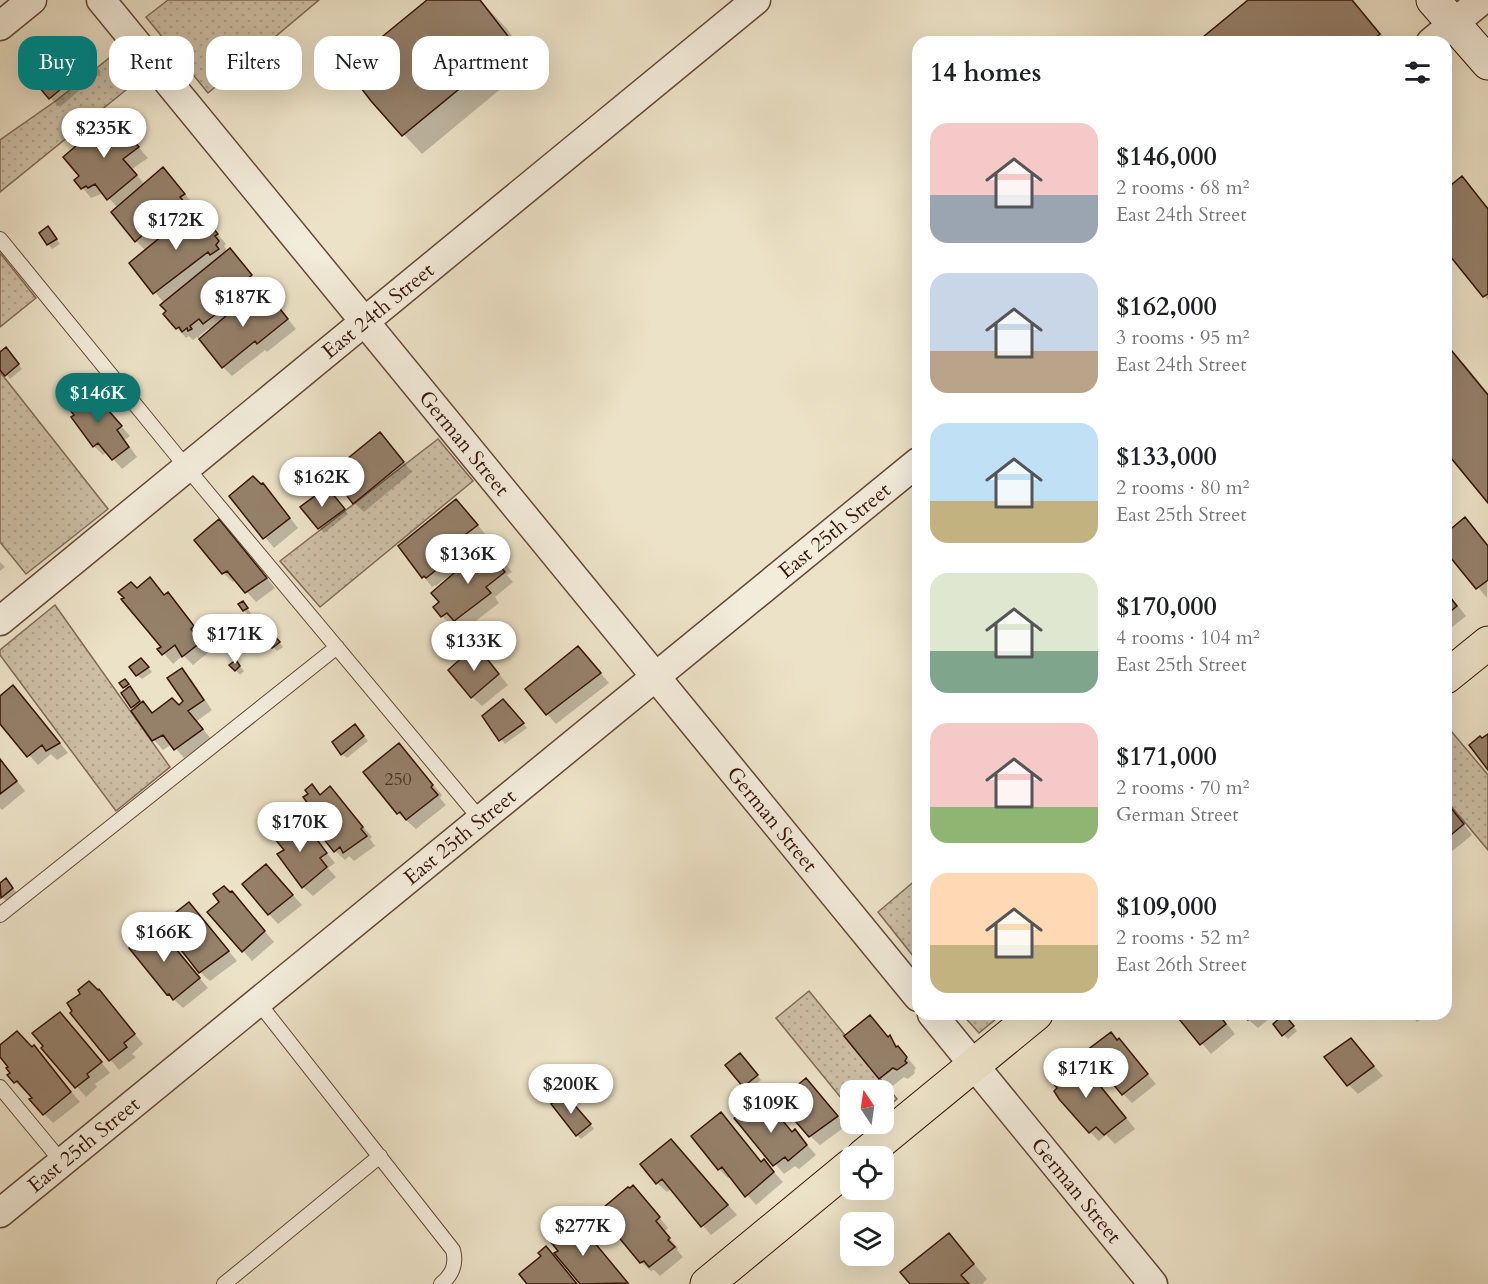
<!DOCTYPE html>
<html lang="en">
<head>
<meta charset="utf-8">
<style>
  body { margin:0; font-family:Cardo,serif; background:#f2f2f2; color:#202124; height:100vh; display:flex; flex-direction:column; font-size:22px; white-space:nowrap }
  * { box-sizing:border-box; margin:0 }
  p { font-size:20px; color:#757577 }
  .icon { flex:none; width:33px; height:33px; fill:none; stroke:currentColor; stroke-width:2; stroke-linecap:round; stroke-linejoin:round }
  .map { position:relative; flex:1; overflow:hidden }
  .sheet { position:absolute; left:912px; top:36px; width:540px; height:984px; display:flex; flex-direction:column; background:#fff; border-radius:18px; box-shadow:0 6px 24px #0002 }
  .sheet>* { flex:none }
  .top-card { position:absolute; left:18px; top:36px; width:570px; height:54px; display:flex; gap:12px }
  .needle { width:39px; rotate:347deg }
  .buttons { position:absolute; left:840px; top:1080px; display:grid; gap:12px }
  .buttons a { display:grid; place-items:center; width:54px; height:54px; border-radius:12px; background:#fff; box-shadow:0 6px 24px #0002; font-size:30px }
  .price { position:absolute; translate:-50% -51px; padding:0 14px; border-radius:21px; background:#fff; color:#222; font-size:20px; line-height:39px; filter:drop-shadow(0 2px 3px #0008) }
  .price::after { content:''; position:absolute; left:50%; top:36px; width:18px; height:14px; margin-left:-9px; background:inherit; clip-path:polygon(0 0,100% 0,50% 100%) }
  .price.current { background:#0f766e; color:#fff }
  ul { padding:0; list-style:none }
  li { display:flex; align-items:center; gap:18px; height:150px; padding:0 18px }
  li span { display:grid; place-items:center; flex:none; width:168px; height:120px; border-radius:18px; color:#555 }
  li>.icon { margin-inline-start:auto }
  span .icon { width:72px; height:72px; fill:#fffc; stroke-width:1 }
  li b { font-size:26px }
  h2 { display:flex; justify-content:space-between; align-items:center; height:72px; padding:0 18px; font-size:26px }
  .pill { padding:0 21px; border-radius:18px; background:#fff; box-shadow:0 6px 24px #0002; font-size:21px; line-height:54px }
  .pill.current { background:#0f766e; color:#fff }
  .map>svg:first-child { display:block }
  .grass { fill:url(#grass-dots); stroke:#826a56; stroke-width:1.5 }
  .shadow { fill:#0003 }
  .building { fill:#95806a; stroke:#361505; stroke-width:1.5 }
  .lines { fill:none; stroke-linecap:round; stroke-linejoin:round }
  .service-casing { stroke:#644836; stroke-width:16 }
  .minor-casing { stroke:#644836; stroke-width:31 }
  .secondary-casing { stroke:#361505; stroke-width:35 }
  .primary-casing { stroke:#361505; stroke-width:35 }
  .service { stroke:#f3ecdb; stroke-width:14 }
  .minor { stroke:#f3ecdb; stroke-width:28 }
  .secondary { stroke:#f3ecdb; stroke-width:33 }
  .primary { stroke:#ece2c7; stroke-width:33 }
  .labels { text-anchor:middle; stroke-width:6; stroke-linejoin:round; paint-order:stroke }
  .number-label { font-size:18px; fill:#4e301e }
  .street-label { font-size:21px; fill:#361505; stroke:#f3ecdb }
</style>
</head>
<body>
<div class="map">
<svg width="1488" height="1284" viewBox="0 0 1488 1284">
  <defs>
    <pattern id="grass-dots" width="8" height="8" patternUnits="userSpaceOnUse" patternTransform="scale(1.5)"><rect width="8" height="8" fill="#cdbfa6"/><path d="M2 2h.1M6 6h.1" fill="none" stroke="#b1a38d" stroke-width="1.8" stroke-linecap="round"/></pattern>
  </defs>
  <rect width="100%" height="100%" fill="#ece2c7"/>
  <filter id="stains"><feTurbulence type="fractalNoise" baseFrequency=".00333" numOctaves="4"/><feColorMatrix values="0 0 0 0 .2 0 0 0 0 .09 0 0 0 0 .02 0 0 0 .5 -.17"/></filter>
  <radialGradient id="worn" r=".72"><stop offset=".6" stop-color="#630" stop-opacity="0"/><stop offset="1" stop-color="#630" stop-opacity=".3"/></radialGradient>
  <path class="grass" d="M168,0H319L208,93L146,17Z
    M119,50L142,77L0,192V140L57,100Z
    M0,253L36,298L0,327Z
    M0,372L108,509L26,574L0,542Z
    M438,439L473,481L320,607L280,561Z
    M55,605L170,767L116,811L0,655V650Z
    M1446,725L1488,775V850L1446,800Z
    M918,878V962L878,912Z
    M809,991L897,1099L884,1111V1090H850V1109L776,1018Z
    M962,1014H1002L979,1033Z"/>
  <path class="shadow" d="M429,0H480L507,29L532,63L422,154L372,100Z
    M1250,0H1353L1388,42H1199Z
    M73,39L101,72L60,107L50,98Z
    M121,127L148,158L132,169L145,185L172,178L193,204L188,208L193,213L206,220L226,244L224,246L228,252L239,260L260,286L251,293L255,298L273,300L296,329L267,352L265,350L232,376L223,367L211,331L209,328L199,336V339L197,337L193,340L189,336L186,338L177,328L164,303L131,263L146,251L136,241L118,208L104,193L91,198L76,180Z
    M1446,178L1453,186L1461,178L1488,207V300L1446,249Z
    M52,232L60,244L52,249L48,244Z
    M1447,347L1466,366L1488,393V501L1446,450Z
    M0,353H10L22,369L10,379L0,367Z
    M94,400L105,408L130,436L125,440L137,457L122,469L107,452L103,455L94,446Z
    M380,434L412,472L364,512L354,503Z
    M331,493L348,514L324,533L303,508Z
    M272,495L298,528L274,548L231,496Z
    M466,510L486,535L462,555L464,558L450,570L454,575L484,549L491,556L495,553L504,562L512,572L507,575L513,582L495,597L499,603L464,630L457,622L451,625L442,616L441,603L448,580L446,578L436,586L435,585L432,587L400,547Z
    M1465,519L1488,545L1487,598L1446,549V534Z
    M228,531L275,588L256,602L236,580L233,582L223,573Z
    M0,562L5,567L0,571Z
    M150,579L165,596L168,594L178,604L202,636L199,639L209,652L193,665L183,655L173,664L160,649L163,647L137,590Z
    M1446,591L1466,616L1446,632Z
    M243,603L251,613L248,615L244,610Z
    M276,638L283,647L277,651L266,639Z
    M485,657L508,685L482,706L472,697Z
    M588,658L609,683L556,724L547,714Z
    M141,660L152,672L142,679L137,675Z
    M236,662L244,671L240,675L231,665Z
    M181,670L191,679L212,710L197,721L211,739L184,758L172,744L163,750L154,740L133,711L135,710L127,691L121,683L125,681L142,704L153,714L179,707L185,701Z
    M13,687L23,696L68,753L57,760L51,754L38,765L0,722V697Z
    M507,705L527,728L505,744L484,716Z
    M355,726L368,741L347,758L342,754Z
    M399,745L442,795L440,798L446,805L416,829L398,813Z
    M0,759L25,791L2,810L0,808Z
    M312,786L321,796L330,788L372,837L370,839L375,846L354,861L349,856L345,860L335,851L311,805Z
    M1446,802L1472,835L1446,856Z
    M290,821L306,839L312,835L335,863L328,868L336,877L313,896L303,887L286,850Z
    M266,866L302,905L278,924L269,914Z
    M6,880L17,893L6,901L0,895V885Z
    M232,893L274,942L252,961L209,912Z
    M189,904L237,961L210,981L200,972Z
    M165,937L208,988L183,1008L168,994Z
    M99,991L143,1044L132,1054L136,1057L119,1070L72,1013Z
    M1177,1014H1219L1235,1034L1211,1054Z
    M1242,1014H1275L1258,1028Z
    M1410,1014H1428L1417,1022Z
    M1288,1020L1297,1031L1288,1039L1284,1035Z
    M69,1024L110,1073L95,1084L97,1087L86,1097L43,1048Z
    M847,1036L890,1037L916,1068L914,1071L915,1073L908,1079L904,1077L890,1088Z
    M1119,1040L1156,1084L1132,1103L1123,1094Z
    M1351,1040L1383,1076L1358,1094L1349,1085Z
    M0,1047L32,1048L43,1057L80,1102L53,1123L44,1114L27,1090L25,1091L15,1082L12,1073L0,1054Z
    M744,1060L761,1080L748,1090L744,1086Z
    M1075,1060L1094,1077L1135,1129L1115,1144L1106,1135L1099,1141L1090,1132Z
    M806,1080L846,1126L820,1145L810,1136Z
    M570,1104L576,1107L594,1129L581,1139L577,1135Z
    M750,1113L757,1115L793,1133L795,1131L816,1155L799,1169L795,1166L784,1174L736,1119Z
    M721,1114L762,1163L773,1171L783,1182L756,1205L731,1176L728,1178L719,1169Z
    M680,1150L737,1215L711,1235L671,1189L667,1192L657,1183Z
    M643,1197L668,1228L664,1232L678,1248L677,1250L683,1257L660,1276L654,1270L651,1271L641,1262Z
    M949,1235L987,1279L982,1284H912Z
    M591,1245L603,1253L629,1284H582L557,1253Z"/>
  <path class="building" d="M427,0H480L514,44L402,136L371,101L345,67Z
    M1248,0H1352L1380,34L1371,42H1197Z
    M73,37L93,62L49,99L28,74Z
    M112,115L139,147L123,159L137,175L107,200L95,184L88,188L86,186L81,189L74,180L79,176L63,157Z
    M163,167L185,194L180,197L186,204L179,209L180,211L171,218L169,216L153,230L151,227L135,242L111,212Z
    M1462,176L1488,209V294L1483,297L1446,251V179L1451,185Z
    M196,208L218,234L215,236L219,241L216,245L219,249L210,255L208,252L153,294L129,263Z
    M48,226L57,239L47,245L39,233Z
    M230,248L252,275L243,283L249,291L230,305L228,302L222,306L224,308L203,324L199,319L190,326L192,329L188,331L187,328L182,332L179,327L176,329L163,314L166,311L160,305Z
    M264,289L288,319L257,344L255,341L222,368L199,339L227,315L247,300L249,302Z
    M1447,345L1488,395V503L1446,452Z
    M6,347L19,364L5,376L0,370V352Z
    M85,389L93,399L96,396L122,426L117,430L129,447L112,460L98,443L93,447L71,417L74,415L66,405Z
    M380,432L404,462L353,504L330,473Z
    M253,476L261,484L263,483L290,518L263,539L229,496Z
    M327,487L345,509L318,529L300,507Z
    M456,499L478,525L453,544L456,548L442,560L445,563L426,578L424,576L422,578L398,546Z
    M1465,517L1488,546V580L1476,589L1446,552V533Z
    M219,519L267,578L245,593L227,571L222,574L194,540Z
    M484,547L490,555L495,551L504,561L499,565L505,572L486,587L491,593L454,621L447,613L441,617L433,607L439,602L431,593Z
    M150,577L164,595L168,592L194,626L191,629L201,642L182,657L175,645L162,655L157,649L161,647L121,599L124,598L118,592L131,582L137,588Z
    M1446,592L1457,606L1446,615Z
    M243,601L248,608L243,611L238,604Z
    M271,632L280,642L272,648L264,639Z
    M476,645L499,674L471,698L448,670Z
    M578,646L601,673L546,715L525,689Z
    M141,658L149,667L136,676L129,667Z
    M236,660L240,666L235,671L229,665Z
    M182,668L204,700L188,711L203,729L174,750L163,735L152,741L131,711L143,701L152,713L172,698L179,705L183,701L167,678Z
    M125,679L129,684L123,688L119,683Z
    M13,685L60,743L46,751L42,745L27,757L0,724V696Z
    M130,686L140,701L131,708L121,693Z
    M503,699L524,723L499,741L482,716Z
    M355,724L364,736L341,755L332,742Z
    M1488,734V770L1469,745L1480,736L1482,738Z
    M399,743L433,785L431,787L438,795L406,820L400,812L397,814L363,772Z
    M0,759L17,781L0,794Z
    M312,784L320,795L330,786L363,827L361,829L367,836L343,853L340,847L334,852L301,810L308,804L303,797L308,794L305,790Z
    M1446,802L1464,824L1446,839Z
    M290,819L305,838L312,833L327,853L320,858L327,867L302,888L277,854L284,850L271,834Z
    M266,864L293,895L268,915L242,884Z
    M6,878L13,888L1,898L0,883Z
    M224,886L230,892L232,891L265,931L242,952L207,912L219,902L213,894Z
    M189,902L229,951L199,973L171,937L173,936L162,923Z
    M156,925L200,978L173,1000L169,994L167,995L129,948Z
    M89,981L98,990L99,989L135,1034L124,1043L127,1047L109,1061L70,1013L72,1011L67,1003L80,994L78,990Z
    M60,1012L102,1062L87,1074L89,1077L75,1088L41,1048L43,1046L32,1033Z
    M1175,1014H1219L1226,1024L1200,1045Z
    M1243,1014H1255L1248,1020Z
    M1284,1014L1294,1026L1282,1036L1273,1024Z
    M870,1015L888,1037L890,1035L896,1047L898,1046L907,1057L905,1061L907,1063L897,1070L893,1068L879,1079L844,1036Z
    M17,1031L32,1047L34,1045L71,1092L43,1115L29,1099L32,1098L17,1081L14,1083L7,1075L10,1073L6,1068L8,1067L0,1057V1045Z
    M1111,1032L1117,1040L1119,1038L1148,1074L1122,1095L1086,1051Z
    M1351,1038L1374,1066L1347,1086L1324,1057Z
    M740,1053L758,1075L743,1087L725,1065Z
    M1076,1058L1082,1067L1084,1066L1126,1118L1104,1135L1096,1127L1089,1133L1059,1099L1054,1091L1057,1088L1049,1078Z
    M806,1078L838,1116L809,1137L778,1101Z
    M563,1095L569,1103L571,1101L591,1124L576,1136L551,1104Z
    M769,1104L792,1132L795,1129L807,1145L788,1161L785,1157L773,1166L734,1118L746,1108L749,1111L753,1108L757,1113Z
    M721,1112L761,1162L764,1159L774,1172L745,1197L722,1167L718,1170L691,1136Z
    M671,1139L728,1205L701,1227L662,1179L656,1184L640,1164Z
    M633,1185L660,1217L656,1221L670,1238L668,1240L675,1247L649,1267L644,1261L640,1263L598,1212L628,1187L630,1188Z
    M567,1218L591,1244L594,1242L628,1283L580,1284L554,1253L558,1251L546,1236Z
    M949,1233L974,1264L961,1275L969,1284H910L900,1272Z
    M546,1246L577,1284H527L519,1274L541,1256L538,1253Z"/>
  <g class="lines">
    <g class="service-casing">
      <path id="service" d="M0,239L187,468L481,820
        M0,915L337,647
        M258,1002L453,1250C457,1265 452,1275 441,1284
        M0,1087L62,1162
        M224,1284L380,1156"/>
    </g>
    <g class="minor-casing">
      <g id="minor">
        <path id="s1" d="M101,0L918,997"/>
        <path d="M0,26L32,0"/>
        <path d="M1431,42L1482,0"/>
        <path id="s2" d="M0,621L756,0"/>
        <path id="s3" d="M932,1014L1153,1284"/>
        <path id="s4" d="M0,1213L918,462"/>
      </g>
    </g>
    <g class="secondary-casing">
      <path id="secondary" d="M1433,0L1488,63"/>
    </g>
    <g class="primary-casing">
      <path id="primary" d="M1446,677L1488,643
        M863,1156L1036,1014
        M707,1284L850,1166"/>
    </g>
    <use href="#service" class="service"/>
    <use href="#minor" class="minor"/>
    <use href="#secondary" class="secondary"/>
    <use href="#primary" class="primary"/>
  </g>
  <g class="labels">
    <g class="number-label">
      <text x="398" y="785">250</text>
    </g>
    <g class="street-label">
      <text dy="7" stroke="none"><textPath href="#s2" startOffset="489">East 24th Street</textPath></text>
      <text dy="7" stroke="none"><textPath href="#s1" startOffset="573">German Street</textPath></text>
      <text dy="7" stroke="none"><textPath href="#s4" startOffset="1078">East 25th Street</textPath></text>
      <text dy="7" stroke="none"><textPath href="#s1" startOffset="1059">German Street</textPath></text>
      <text dy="7" stroke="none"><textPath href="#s4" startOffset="594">East 25th Street</textPath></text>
      <text dy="7" stroke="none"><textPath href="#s4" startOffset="108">East 25th Street</textPath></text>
      <text dy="7" stroke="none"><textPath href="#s3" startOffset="228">German Street</textPath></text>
    </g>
  </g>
  <rect width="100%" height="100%" filter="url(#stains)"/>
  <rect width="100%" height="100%" fill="url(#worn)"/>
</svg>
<div class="buttons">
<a><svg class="needle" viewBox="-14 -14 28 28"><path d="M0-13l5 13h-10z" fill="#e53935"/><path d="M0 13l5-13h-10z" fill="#757577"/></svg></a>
<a><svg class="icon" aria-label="locate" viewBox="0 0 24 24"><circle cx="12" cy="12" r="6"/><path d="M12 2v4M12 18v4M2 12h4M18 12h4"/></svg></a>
<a><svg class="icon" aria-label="layers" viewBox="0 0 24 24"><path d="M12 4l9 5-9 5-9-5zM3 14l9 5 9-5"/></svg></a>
</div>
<b class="price" style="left:104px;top:159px">$235K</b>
<b class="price" style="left:176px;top:251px">$172K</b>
<b class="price" style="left:243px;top:328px">$187K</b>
<b class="price current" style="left:98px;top:424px">$146K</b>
<b class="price" style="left:322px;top:508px">$162K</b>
<b class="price" style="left:468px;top:585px">$136K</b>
<b class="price" style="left:235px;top:665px">$171K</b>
<b class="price" style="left:474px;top:672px">$133K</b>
<b class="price" style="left:300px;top:853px">$170K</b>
<b class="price" style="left:164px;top:963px">$166K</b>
<b class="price" style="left:1086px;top:1099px">$171K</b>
<b class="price" style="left:571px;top:1115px">$200K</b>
<b class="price" style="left:771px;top:1134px">$109K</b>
<b class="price" style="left:583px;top:1257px">$277K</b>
<div class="top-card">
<a class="pill current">Buy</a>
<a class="pill">Rent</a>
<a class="pill">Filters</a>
<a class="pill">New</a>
<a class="pill">Apartment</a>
</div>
<section class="sheet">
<h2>14 homes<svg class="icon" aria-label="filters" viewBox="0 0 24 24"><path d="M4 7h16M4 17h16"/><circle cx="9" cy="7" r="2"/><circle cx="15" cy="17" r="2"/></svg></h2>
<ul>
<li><span style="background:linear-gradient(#f6c9c9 60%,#9aa5b1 0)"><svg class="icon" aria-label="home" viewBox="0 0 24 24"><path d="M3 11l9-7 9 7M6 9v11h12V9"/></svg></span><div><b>$146,000</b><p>2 rooms · 68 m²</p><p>East 24th Street</p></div></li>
<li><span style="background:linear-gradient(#c9d6e8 65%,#b9a48a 0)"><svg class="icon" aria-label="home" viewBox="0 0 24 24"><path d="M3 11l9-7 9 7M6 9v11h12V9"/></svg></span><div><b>$162,000</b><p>3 rooms · 95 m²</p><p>East 24th Street</p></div></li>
<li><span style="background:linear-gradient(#bfe0f5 65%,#c2b280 0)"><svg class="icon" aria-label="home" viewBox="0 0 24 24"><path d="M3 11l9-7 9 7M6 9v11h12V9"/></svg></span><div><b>$133,000</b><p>2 rooms · 80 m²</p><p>East 25th Street</p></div></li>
<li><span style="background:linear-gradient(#dfe7d0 65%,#7fa58c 0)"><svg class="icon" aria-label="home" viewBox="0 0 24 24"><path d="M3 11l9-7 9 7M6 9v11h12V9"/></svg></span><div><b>$170,000</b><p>4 rooms · 104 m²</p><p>East 25th Street</p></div></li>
<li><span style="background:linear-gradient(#f6c9c9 70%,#8fb573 0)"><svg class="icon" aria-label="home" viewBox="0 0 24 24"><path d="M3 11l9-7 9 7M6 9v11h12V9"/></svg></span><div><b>$171,000</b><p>2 rooms · 70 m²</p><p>German Street</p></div></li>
<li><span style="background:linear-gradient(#ffd9b3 60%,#c2b280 0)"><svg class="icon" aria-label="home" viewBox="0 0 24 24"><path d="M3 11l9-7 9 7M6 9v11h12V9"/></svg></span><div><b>$109,000</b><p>2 rooms · 52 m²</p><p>East 26th Street</p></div></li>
</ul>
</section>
</div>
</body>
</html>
